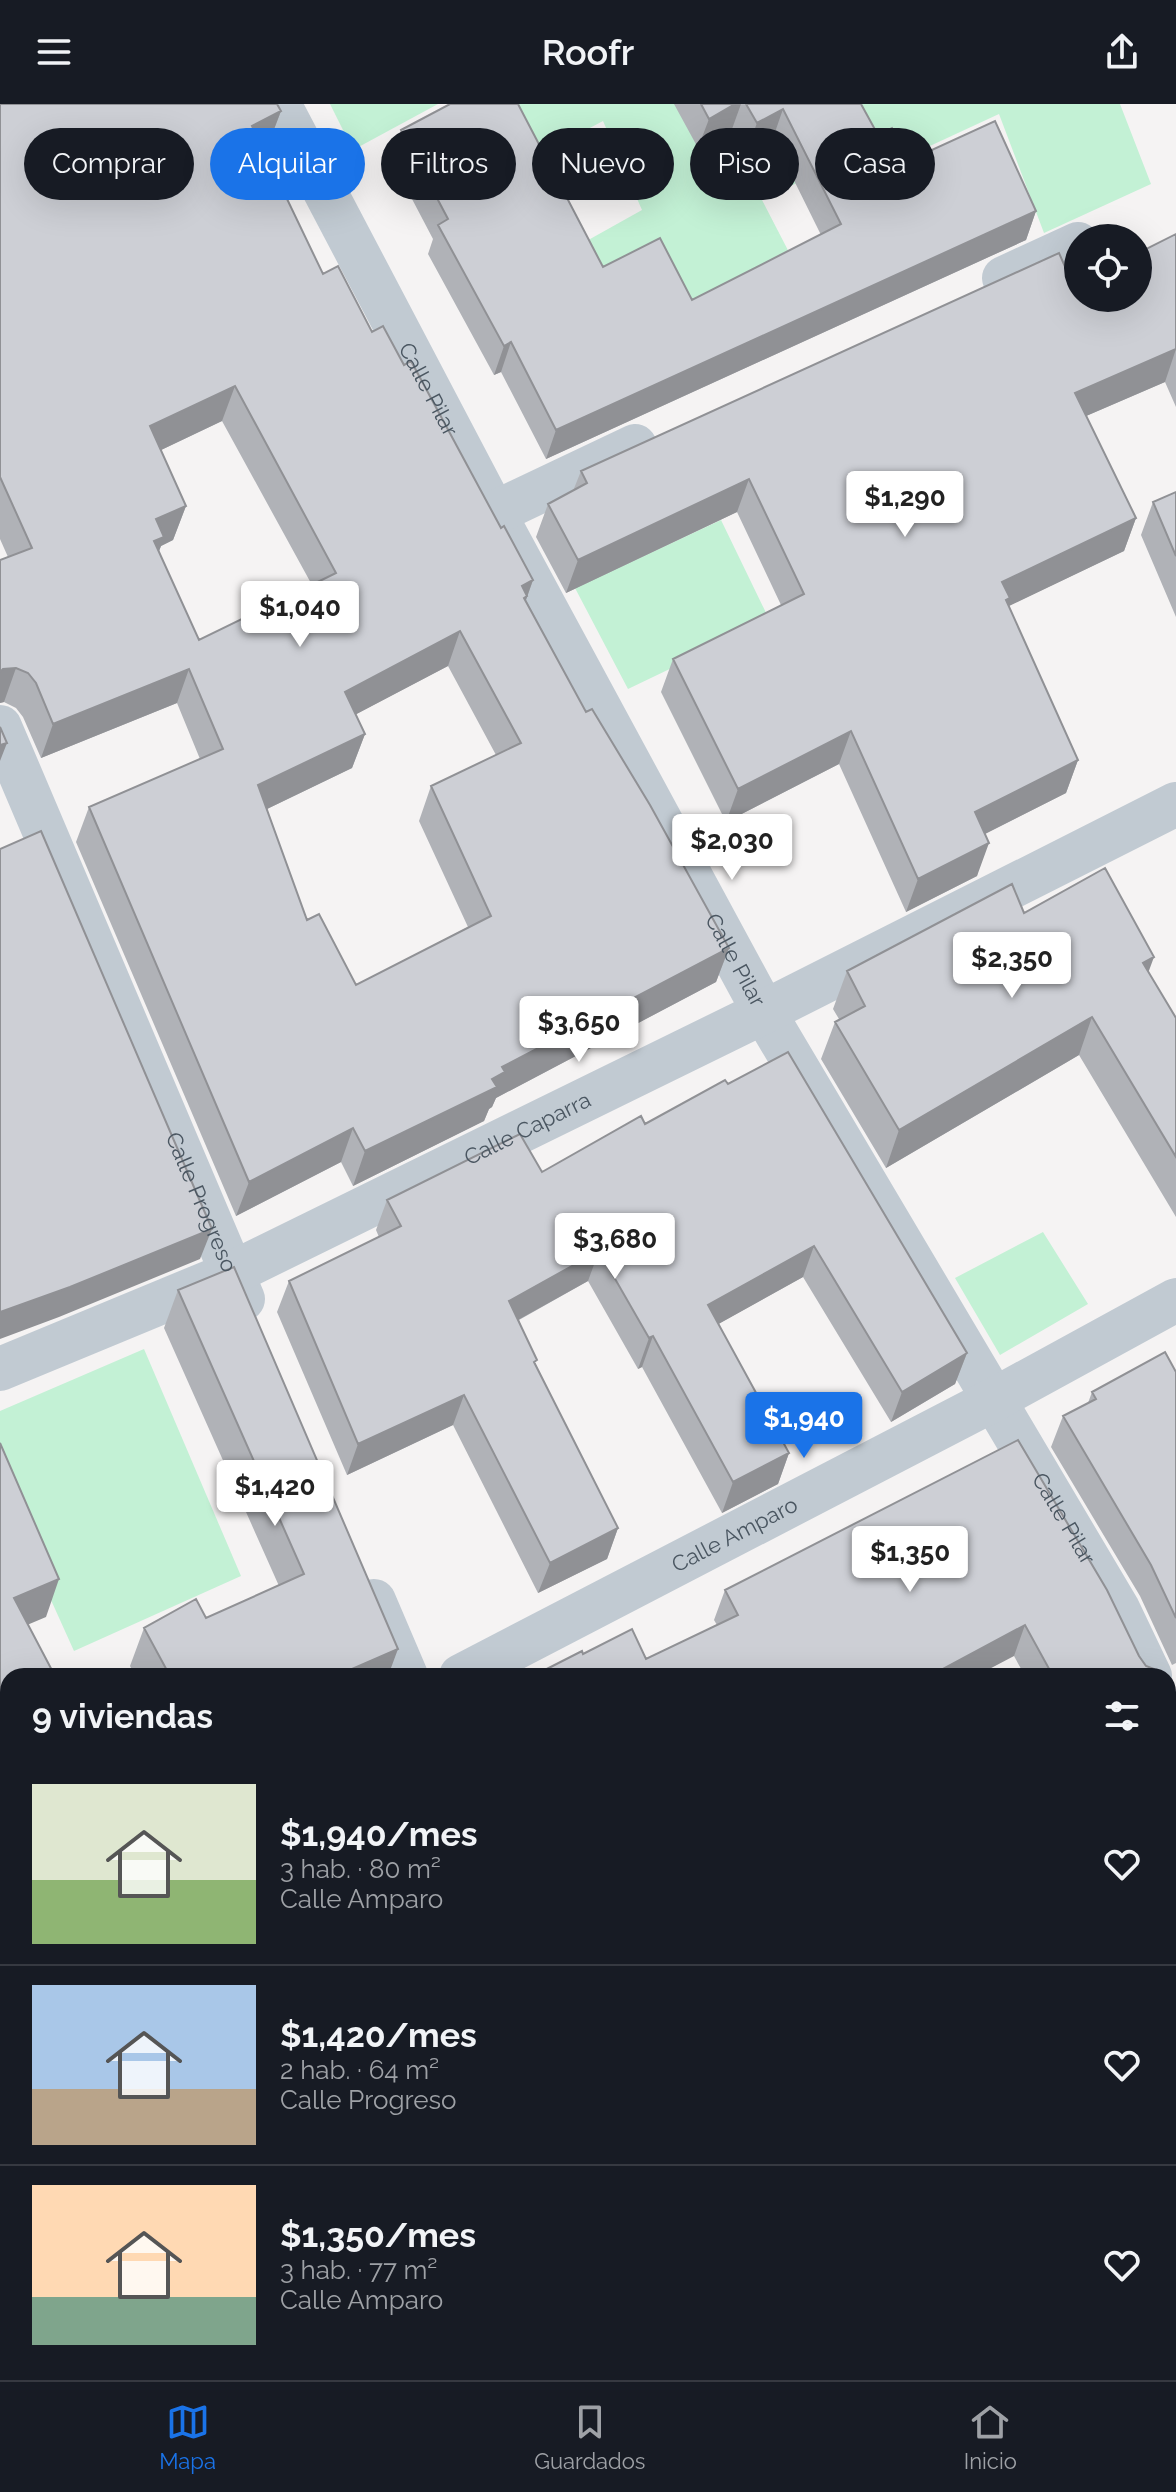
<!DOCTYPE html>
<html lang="es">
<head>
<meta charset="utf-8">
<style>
  body { margin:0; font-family:Raleway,sans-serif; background:#242831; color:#f1f3f6; height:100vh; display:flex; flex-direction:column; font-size:30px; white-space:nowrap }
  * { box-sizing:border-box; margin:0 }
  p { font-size:26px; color:#9ea1a6 }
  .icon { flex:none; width:44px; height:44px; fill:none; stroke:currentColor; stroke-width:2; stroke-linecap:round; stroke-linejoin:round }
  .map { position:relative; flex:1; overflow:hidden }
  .panel { position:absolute; left:0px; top:1564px; width:1176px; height:712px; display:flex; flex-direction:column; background:#171b24; border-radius:24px 24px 0 0; box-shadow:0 8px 32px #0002 }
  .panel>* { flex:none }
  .hud { position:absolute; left:24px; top:24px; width:1128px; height:72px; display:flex; gap:16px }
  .tools { position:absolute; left:1064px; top:120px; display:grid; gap:16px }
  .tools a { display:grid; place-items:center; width:88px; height:88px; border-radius:50%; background:#171b24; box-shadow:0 8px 32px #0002; font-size:40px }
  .price { position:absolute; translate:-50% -68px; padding:0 18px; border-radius:8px; background:#fff; color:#222; font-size:26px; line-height:52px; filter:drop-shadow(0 2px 4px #0008) }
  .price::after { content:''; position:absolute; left:50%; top:48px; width:24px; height:18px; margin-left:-12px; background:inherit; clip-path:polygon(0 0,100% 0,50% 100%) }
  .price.selected { background:#1a73e8; color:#fff }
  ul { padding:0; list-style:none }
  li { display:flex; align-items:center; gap:24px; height:200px; padding:0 32px }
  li+li { border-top:2px solid #363941 }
  li span { display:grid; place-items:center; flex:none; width:224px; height:160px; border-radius:0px; color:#555 }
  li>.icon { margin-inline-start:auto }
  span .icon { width:96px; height:96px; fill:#fffc; stroke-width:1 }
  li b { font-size:34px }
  h2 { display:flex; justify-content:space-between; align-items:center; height:96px; padding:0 32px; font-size:34px }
  .chip { padding:0 28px; border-radius:36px; background:#171b24; box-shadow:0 8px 32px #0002; font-size:28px; line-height:72px }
  .chip.selected { background:#1a73e8; color:#fff }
  header { display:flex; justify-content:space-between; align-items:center; height:104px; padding:0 32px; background:#171b24; font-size:36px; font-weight:600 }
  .menu { display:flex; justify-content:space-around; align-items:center; height:112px; border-top:2px solid #363941; background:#171b24; font-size:22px; color:#9ea1a6 }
  .menu a { display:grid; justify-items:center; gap:4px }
  .menu .selected { color:#1a73e8 }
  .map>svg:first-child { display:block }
  .green { fill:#c3f1d5 }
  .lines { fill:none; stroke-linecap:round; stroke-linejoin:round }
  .minor { stroke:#c1cad2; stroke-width:44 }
  .wall { fill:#b0b2b7; fill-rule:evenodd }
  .shaded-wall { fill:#909195 }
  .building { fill:#cdcfd5; stroke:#909195; stroke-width:2; fill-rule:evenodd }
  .labels { text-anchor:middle; stroke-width:8; stroke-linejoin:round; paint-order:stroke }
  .street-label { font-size:22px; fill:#4a5661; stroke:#fff }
</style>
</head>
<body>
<header><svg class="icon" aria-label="menu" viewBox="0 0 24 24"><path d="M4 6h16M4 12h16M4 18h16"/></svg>Roofr<svg class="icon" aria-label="share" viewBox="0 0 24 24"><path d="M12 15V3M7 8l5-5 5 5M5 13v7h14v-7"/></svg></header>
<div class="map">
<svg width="1176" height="2276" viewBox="0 0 1176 2276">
  <rect width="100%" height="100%" fill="#f5f3f3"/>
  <path class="green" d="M330,0H438L353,46Z
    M513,0H1120L1151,80L1044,129L999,10L891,60L881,38L762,96L792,154L689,207L591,178L574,144L642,106L603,17L535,53Z
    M721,416L770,517L628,585L575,484Z
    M1043,1128L1088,1200L1000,1251L955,1174Z
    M144,1245L241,1472L74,1547L0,1383V1307Z
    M0,1946L8,1965V2219L0,2223Z
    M1172,1986L1176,1995V2275L1083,2276L1080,2268H1168V1987Z"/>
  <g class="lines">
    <g class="minor">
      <path id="s1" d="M279,0L494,409L764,908L1118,1505L1150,1572"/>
      <path d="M1004,174L1078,140"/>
      <path d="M494,409L635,342"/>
      <path id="s2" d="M0,623L243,1195"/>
      <path id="s3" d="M0,1265L232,1169L764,908L1176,700"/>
      <path d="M374,1497L406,1572"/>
      <path id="s4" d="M461,1572L995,1295L1176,1196"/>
      <path d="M1168,1773L1176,1769"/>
      <path d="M684,2268L688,2276"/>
      <path d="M25,2276L44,2268"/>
    </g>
  </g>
  <path class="wall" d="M0,0L281,7L268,41L262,44L323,170L372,228L404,261L533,476L526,496L586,608L729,844L716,878L496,994L492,1003L489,1005L484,1017L353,1082L341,1058L236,1112L76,738L89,703L200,655L177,599L41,654L23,613L16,604L4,598L0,599V456L8,453L0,435ZM222,317L312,481L199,536L159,447L161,442L173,436L186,402L161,346ZM448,562L496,651L431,682L419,717L468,823L356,881L307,816L267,705L352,664L365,630L356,610Z
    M674,0H861L878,31L908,57L1036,107L1026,136L546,355L501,268L494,271L428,150L433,135L391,55L401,26L603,163L692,196L821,131L773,34L746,48L732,25L698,44Z
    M1176,130V303L1165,278L1086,312L1136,414L1124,447L1008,502L1078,656L1066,689L985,730L977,772L906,808L839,660L726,718L661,588L673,555L781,501L737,408L566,489L536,433L548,400L573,387L581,367L1078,194Z
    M1176,388V513L1141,431L1153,398Z
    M1024,809L1148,868L1176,914V1113L1079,951L886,1064L821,955L835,918L839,915L833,905L847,867Z
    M728,980L967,1249L955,1280L891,1318L803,1173L718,1220L789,1349L778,1380L722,1409L642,1263L638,1265L588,1177L519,1216L536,1261L618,1424L607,1455L538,1489L453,1321L347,1371L277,1208L289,1177L379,1133L376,1126L387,1096L542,1068Z
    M178,1186L388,1572H135L130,1562L144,1524L206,1514L279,1482L164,1224Z
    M1176,1268V1559L1172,1561L1140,1492L1051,1343L1063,1312L1088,1299L1092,1288Z
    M1018,1336L1139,1552L1155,1572H1025L1014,1552L533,1572L583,1550L646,1555L717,1521L714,1516L725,1486Z"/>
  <path class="shaded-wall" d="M735,0H741L732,25L698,44L709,15Z
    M783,5L773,34L746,48L757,19Z
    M281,7L268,41L239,56L252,22Z
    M1036,107L1026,136L546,355L556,326Z
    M511,238L501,268L494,271L504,242Z
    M1176,245L1165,278L1063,322L1075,289Z
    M235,282L222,317L138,357L150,322Z
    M749,375L737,408L566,489L578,456Z
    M186,402L173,436L161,442L151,467L156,415Z
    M1136,414L1124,447L1007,503L1002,478Z
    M533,476L515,527L522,482Z
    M460,527L448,562L332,623L345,588Z
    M16,564L4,598L0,599V568L3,565Z
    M189,565L177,599L41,654L53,620Z
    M851,627L839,660L726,718L738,685Z
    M365,630L352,664L246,715L258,681Z
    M7,639L0,657V641Z
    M1078,656L1066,689L963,741L975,708Z
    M989,739L977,772L906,808L918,775Z
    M729,844L716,878L496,994L492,1003L489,1005L484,1017L353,1082L365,1047L492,975L502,963Z
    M1154,853L1140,891L1143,859Z
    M1092,913L1079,951L886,1064L899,1026Z
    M353,1024L341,1058L236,1112L249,1078Z
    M212,1125L200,1155L59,1213L0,1235V1208Z
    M814,1142L803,1173L697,1232L708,1201Z
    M599,1147L588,1177L498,1227L509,1197Z
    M653,1232L642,1263L638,1265L649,1234Z
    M967,1249L955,1280L891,1318L902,1288Z
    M464,1291L453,1321L347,1371L358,1340Z
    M789,1349L778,1380L722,1409L733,1378Z
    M618,1424L607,1455L538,1489L550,1459Z
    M59,1475L46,1513L1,1532L14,1494Z
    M1025,1521L1014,1552L976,1572H930Z
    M398,1545L388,1572H336Z
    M1176,1708V1733L1168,1737V1712Z
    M8,1741V1775L0,1776V1746Z
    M8,1890V1922L0,1926V1894Z
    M1175,1958L1168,1979V1961Z
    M553,2268H616L598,2276H550Z"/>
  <path class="building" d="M0,0H277L281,7L252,22L323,170L338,162L372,228L383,222L404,261L411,257L501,424L504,422L533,476L522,482L527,492L524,494L586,608L592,605L650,701L729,844L502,963L505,968L492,975L497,983L365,1047L353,1024L249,1078L89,703L223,645L189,565L53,620L36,579L28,569L16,564L3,565L0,568V456L32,444L0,373ZM235,282L336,469L199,536L154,437L164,433L156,415L186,402L150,322ZM460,527L521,639L431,682L491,812L356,881L319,810L307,816L258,681L365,630L345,588Z
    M450,0H518L603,163L660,134L692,196L841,120L783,5L757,19L746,0H861L878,31L892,24L908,57L995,17L1036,107L556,326L511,238L504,242L438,121L448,115L401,26Z
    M701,0H735L709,15Z
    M1176,130V245L1075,289L1136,414L1002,478L1010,494L1006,496L1078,656L975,708L989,739L918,775L851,627L738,685L673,555L804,490L749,375L578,456L548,400L587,379L581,367L1059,149L1066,165L1078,160V194H1138V149Z
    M1176,388V452L1153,398Z
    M0,623L7,639L0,641Z
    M41,727L212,1125L70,1183L0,1208V745Z
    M1105,764L1154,853L1143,859L1176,914V1053L1092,913L899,1026L835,918L865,902L847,867L1012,780L1024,809Z
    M788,948L967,1249L902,1288L814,1142L708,1201L789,1349L733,1378L653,1232L649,1234L599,1147L509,1197L537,1256L534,1258L618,1424L550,1459L464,1291L358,1340L289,1177L401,1122L387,1096L520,1030L542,1068L641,1012L645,1020L725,976L728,980Z
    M234,1163L398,1545L336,1572H170L144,1524L196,1495L206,1514L304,1470L178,1186Z
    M1165,1248L1176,1268V1514L1151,1461L1063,1312L1096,1295L1092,1288Z
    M1018,1336L1107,1486L1139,1552L1146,1562L1154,1565L1155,1572H1053L1025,1521L930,1572H533L582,1547L583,1550L632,1525L646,1555L738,1511L725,1486Z
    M0,1339L59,1475L14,1494L55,1572H8V1741L0,1746Z
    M1168,1609L1176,1620V1708L1168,1712Z
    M0,1785L8,1788V1890L0,1894Z
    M1168,1942L1175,1958L1168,1961Z
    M54,2268H154L157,2276H34Z
    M320,2268H558L562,2276H316Z"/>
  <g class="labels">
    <g class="street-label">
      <text dy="8" stroke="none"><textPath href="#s1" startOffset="322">Calle Pilar</textPath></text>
      <text dy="8" stroke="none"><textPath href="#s1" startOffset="970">Calle Pilar</textPath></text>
      <text dy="8" stroke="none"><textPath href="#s3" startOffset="580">Calle Caparra</textPath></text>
      <text dy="8" stroke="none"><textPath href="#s2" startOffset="516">Calle Progreso</textPath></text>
      <text dy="8" stroke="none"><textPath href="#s1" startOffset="1618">Calle Pilar</textPath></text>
      <text dy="8" stroke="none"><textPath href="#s4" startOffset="308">Calle Amparo</textPath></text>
    </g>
  </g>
</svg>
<div class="tools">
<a><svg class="icon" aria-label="locate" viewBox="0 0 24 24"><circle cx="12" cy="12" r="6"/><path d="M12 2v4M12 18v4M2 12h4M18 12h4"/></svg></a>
</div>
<b class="price" style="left:905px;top:435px">$1,290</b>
<b class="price" style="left:300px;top:545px">$1,040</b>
<b class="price" style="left:732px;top:778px">$2,030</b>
<b class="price" style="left:1012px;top:896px">$2,350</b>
<b class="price" style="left:579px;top:960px">$3,650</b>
<b class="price" style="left:615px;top:1177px">$3,680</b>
<b class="price selected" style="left:804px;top:1356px">$1,940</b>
<b class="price" style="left:275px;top:1424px">$1,420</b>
<b class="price" style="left:910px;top:1490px">$1,350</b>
<div class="hud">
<a class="chip">Comprar</a>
<a class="chip selected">Alquilar</a>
<a class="chip">Filtros</a>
<a class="chip">Nuevo</a>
<a class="chip">Piso</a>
<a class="chip">Casa</a>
</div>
<section class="panel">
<h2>9 viviendas<svg class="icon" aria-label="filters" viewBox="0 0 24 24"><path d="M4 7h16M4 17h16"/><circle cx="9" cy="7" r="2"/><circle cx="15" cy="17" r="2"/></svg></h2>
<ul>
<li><span style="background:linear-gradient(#dfe7d0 60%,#8fb573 0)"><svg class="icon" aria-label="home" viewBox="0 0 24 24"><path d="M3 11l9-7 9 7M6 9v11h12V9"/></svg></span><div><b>$1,940/mes</b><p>3 hab. · 80 m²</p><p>Calle Amparo</p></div><svg class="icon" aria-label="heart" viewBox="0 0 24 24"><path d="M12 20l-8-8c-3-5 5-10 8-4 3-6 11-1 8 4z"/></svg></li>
<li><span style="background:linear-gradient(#a9c7e8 65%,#b9a48a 0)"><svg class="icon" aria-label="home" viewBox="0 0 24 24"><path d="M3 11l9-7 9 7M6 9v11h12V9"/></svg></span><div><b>$1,420/mes</b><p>2 hab. · 64 m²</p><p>Calle Progreso</p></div><svg class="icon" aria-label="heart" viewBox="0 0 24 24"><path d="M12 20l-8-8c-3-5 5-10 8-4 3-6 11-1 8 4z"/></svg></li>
<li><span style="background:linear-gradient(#ffd9b3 70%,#7fa58c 0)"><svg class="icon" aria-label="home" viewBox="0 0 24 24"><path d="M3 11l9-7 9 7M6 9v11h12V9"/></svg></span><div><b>$1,350/mes</b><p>3 hab. · 77 m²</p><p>Calle Amparo</p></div><svg class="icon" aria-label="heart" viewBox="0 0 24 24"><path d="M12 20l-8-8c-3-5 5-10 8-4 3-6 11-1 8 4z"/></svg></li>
</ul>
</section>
</div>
<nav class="menu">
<a class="selected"><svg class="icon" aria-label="map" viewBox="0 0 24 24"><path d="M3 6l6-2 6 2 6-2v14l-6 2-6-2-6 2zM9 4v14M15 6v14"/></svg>Mapa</a>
<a><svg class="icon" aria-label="saved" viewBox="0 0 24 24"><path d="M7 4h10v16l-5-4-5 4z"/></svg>Guardados</a>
<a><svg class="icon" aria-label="home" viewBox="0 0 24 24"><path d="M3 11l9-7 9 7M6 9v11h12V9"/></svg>Inicio</a>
</nav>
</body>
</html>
